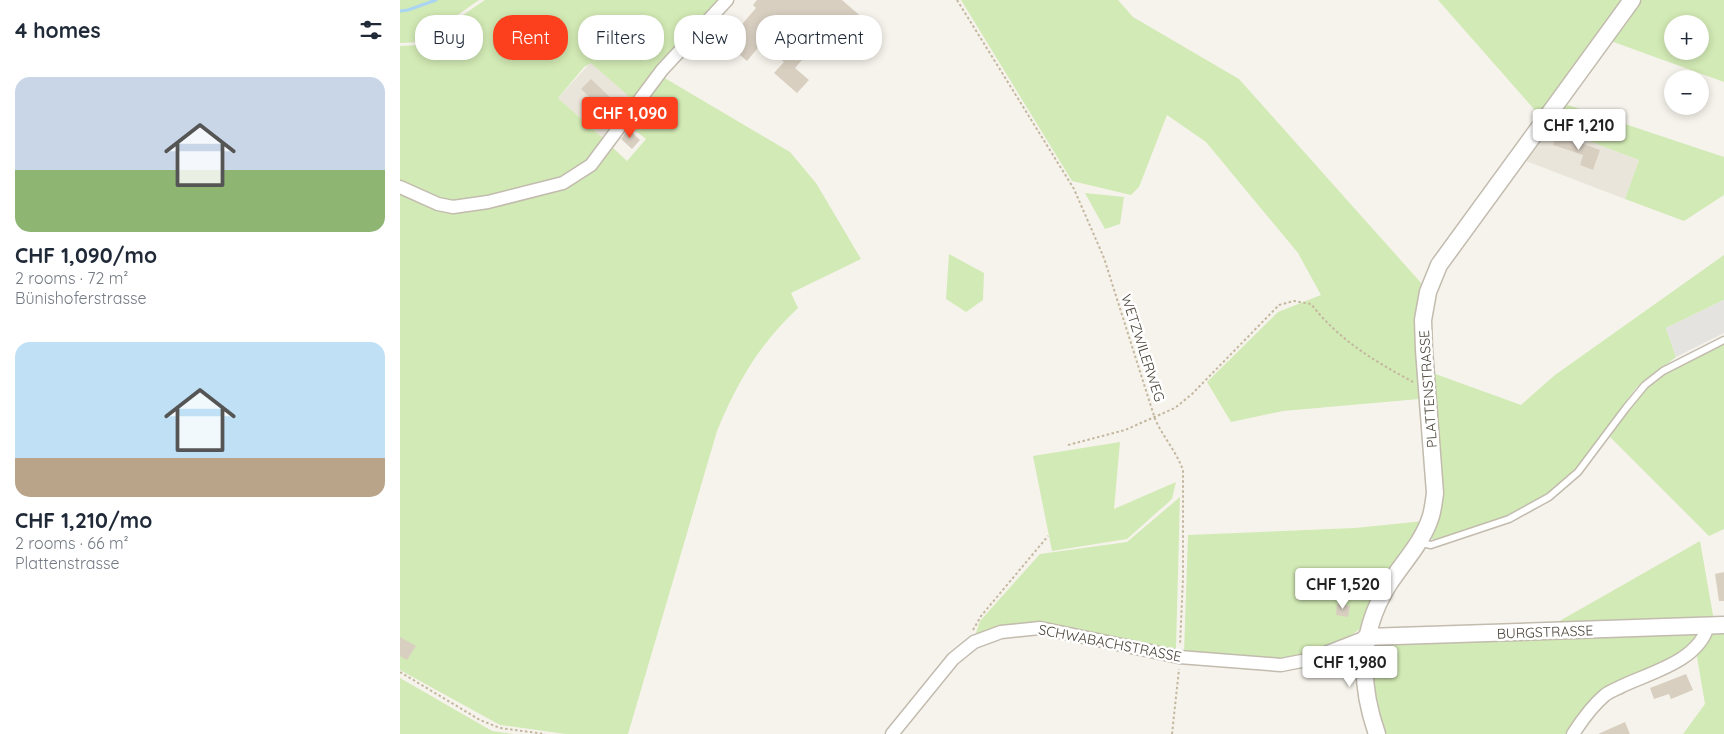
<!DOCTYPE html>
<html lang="en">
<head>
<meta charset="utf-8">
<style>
  body { margin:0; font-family:Quicksand,sans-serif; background:#f2f2f3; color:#1f2937; height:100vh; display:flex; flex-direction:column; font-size:19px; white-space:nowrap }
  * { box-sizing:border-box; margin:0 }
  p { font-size:16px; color:#747a83 }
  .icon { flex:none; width:28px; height:28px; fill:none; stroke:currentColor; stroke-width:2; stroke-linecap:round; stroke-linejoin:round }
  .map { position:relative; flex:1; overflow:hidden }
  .sheet { display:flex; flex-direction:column; background:#fff; width:400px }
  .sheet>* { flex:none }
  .guide { position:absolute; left:15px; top:15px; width:475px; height:45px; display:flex; gap:10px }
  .tools { position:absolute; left:1264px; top:15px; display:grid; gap:10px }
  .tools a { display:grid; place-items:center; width:45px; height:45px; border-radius:50%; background:#fff; box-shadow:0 2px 8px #0003; font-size:25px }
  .price { position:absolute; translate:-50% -42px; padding:0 11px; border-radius:5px; background:#fff; color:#222; font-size:16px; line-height:32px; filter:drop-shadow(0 1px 2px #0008) }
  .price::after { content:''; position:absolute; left:50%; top:30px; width:15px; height:11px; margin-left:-8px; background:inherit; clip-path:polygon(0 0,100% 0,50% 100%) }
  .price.active { background:#fc3f1d; color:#fff }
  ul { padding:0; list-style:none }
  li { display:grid; align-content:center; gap:10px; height:265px; padding:0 15px }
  li span { display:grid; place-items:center; height:155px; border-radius:15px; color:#555 }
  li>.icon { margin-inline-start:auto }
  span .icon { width:90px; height:90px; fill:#fffc; stroke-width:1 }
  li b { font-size:21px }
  h2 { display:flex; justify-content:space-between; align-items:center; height:60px; padding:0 15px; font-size:21px }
  .tag { padding:0 18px; border-radius:20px; background:#fff; box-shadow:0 2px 8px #0003; font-size:18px; line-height:45px }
  .tag.active { background:#fc3f1d; color:#fff }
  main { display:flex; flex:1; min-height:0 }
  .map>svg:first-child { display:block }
  .residential { fill:#eae5da }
  .green { fill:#d2eab5; fill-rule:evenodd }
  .parking { fill:#e5e3e0 }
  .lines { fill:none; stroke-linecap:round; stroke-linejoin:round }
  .stream { stroke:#a9d4f2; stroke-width:3 }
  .building { fill:#d8cfc1 }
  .service-casing { stroke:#c2bbae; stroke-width:9 }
  .minor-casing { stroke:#c2bbae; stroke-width:15 }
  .tertiary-casing { stroke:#c2bbae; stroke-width:19 }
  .path { stroke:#c4b79f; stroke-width:2; stroke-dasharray:2.5 2.5; stroke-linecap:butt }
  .service { stroke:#fff; stroke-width:6 }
  .minor { stroke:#fff; stroke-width:12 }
  .tertiary { stroke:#fff; stroke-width:16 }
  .labels { text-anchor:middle; stroke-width:5; stroke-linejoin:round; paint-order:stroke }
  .street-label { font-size:14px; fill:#4b4439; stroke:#fff }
</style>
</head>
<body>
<main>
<section class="sheet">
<h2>4 homes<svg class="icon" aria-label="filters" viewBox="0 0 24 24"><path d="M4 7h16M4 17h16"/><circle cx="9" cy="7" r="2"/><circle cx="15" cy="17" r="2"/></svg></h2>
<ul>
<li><span style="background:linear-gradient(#c9d6e8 60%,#8fb573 0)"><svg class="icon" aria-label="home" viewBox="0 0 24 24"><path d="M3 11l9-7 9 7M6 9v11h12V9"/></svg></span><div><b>CHF 1,090/mo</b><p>2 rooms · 72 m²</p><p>Bünishoferstrasse</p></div></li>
<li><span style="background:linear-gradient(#bfe0f5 75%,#b9a48a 0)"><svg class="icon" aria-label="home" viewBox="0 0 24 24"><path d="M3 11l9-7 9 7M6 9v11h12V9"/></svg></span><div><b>CHF 1,210/mo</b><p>2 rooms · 66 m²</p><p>Plattenstrasse</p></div></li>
</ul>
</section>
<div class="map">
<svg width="1324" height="734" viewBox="0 0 1324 734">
  <rect width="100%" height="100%" fill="#f6f3ec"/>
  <path class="residential" d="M191,62L233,100L205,140L158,98Z
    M1146,125L1239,160L1225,199L1121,159Z"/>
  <path class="green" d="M0,0H79L19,42L0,43Z
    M85,0H320L233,100L191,63L184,67L158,98L205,140L190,160L170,174L131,186L59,201L37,199L0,182V46L19,45Z
    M561,0H718L733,17L839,79L1022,284L1021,397L1019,399L883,411L831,422L807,382L878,312L921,295L898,253L806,142L767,115L739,187L731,195L672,181Z
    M1038,0H1226L1140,116Z
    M1237,0H1324V82L1208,40ZM1272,24H1300V51H1272Z
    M263,77L390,152L416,183L461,259L391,293L398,308C358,346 338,381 317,431L228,734H166L100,725L0,670V192L45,211L168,186L188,175L212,147L227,161L246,139L228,125Z
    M1162,103L1324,157V195L1284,221L1225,199L1239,160L1146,125Z
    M685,193L724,197L720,224L705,229Z
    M549,254L584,273L583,300L566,312L546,299Z
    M1324,255V300L1266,328L1276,357L1236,388L1180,465L1146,495L1102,518L1036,540L1032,539L1030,372L1121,405L1155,375Z
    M1324,344V529L1309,536L1210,437C1225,414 1241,388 1265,373C1283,361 1304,353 1324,344Z
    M720,442L714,509L776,482L772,499L727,539L652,551L633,456Z
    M780,497L776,648L772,653L645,625L579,634L576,633L580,621L640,554L727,542Z
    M1024,521L975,593L960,629L943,641L926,649L880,661L784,653L788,535L955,528Z
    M1300,541L1314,621L1149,627Z
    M1324,628V734H1283L1305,704L1296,651L1312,633Z
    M1299,633L1294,646L1201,693L1165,734H981L969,666L974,644Z
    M0,678L92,731L114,734H0Z"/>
  <path class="parking" d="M1324,300V333L1276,357L1266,328Z"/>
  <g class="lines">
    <path class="stream" d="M0,11L8,10L36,0"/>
  </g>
  <path class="building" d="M357,0H442L464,19L438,50L402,18L382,44L402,60L395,68L409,80L397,93L374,73L384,62L362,43L347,61L326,43L356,8L353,5Z
    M191,79L214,101L204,112L181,89Z
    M228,129L240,140L232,149L221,139Z
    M1157,134L1200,150L1193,170L1180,165L1183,155L1153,145Z
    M1324,572V601H1319L1315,574Z
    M937,604L950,606L948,617L936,615Z
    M0,637L16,646L7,660L0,656Z
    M1286,674L1293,690L1271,699L1269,694L1254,699L1250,688Z
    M1225,722L1230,734H1198Z"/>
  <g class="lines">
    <g class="service-casing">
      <path id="service" d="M1021,543L1031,545L1109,519L1149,497L1178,472L1226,408L1245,385L1263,371L1324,340"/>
    </g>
    <g class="minor-casing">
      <path id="minor" d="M0,187L38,204L53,207L88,202L163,183L191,165L262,70L327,0
        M492,734L553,659L574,642L601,632L640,628L779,657L881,665L907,660L966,637
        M1173,734C1182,720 1192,706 1205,695C1210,691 1217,689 1222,686C1252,672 1298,661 1308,626"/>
    </g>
    <g class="tertiary-casing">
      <path id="tertiary" d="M966,637L1324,625
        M977,734C959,683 959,631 989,584C1004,561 1023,542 1031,516C1033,509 1034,501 1035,493L1024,350L1023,320L1028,292L1039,265L1232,0"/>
    </g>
    <path class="path" d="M557,0L674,189L704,258L755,419C763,437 776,451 783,470V578L780,645
      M668,445L725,430L775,408L792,394L879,305L894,301L911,304C940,341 973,360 1013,382
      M573,630L581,616L648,536
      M0,672L80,720L100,728L145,734
      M772,734L779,669"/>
    <use href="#service" class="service"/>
    <use href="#minor" class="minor"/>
    <use href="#tertiary" class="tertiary"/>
  </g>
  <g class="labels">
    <g class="street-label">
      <text transform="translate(743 348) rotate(72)" y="5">WETZWILERWEG</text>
      <text transform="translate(1028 389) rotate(-94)" y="5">PLATTENSTRASSE</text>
      <text transform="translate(1145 632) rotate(-2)" y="5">BURGSTRASSE</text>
      <text transform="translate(710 643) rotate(11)" y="5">SCHWABACHSTRASSE</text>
    </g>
  </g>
</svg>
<div class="tools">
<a>+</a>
<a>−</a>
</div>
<b class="price active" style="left:230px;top:139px">CHF 1,090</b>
<b class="price" style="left:1179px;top:151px">CHF 1,210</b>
<b class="price" style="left:943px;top:610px">CHF 1,520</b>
<b class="price" style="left:950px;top:688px">CHF 1,980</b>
<div class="guide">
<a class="tag">Buy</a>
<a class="tag active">Rent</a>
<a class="tag">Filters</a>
<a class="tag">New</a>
<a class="tag">Apartment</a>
</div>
</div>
</main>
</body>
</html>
